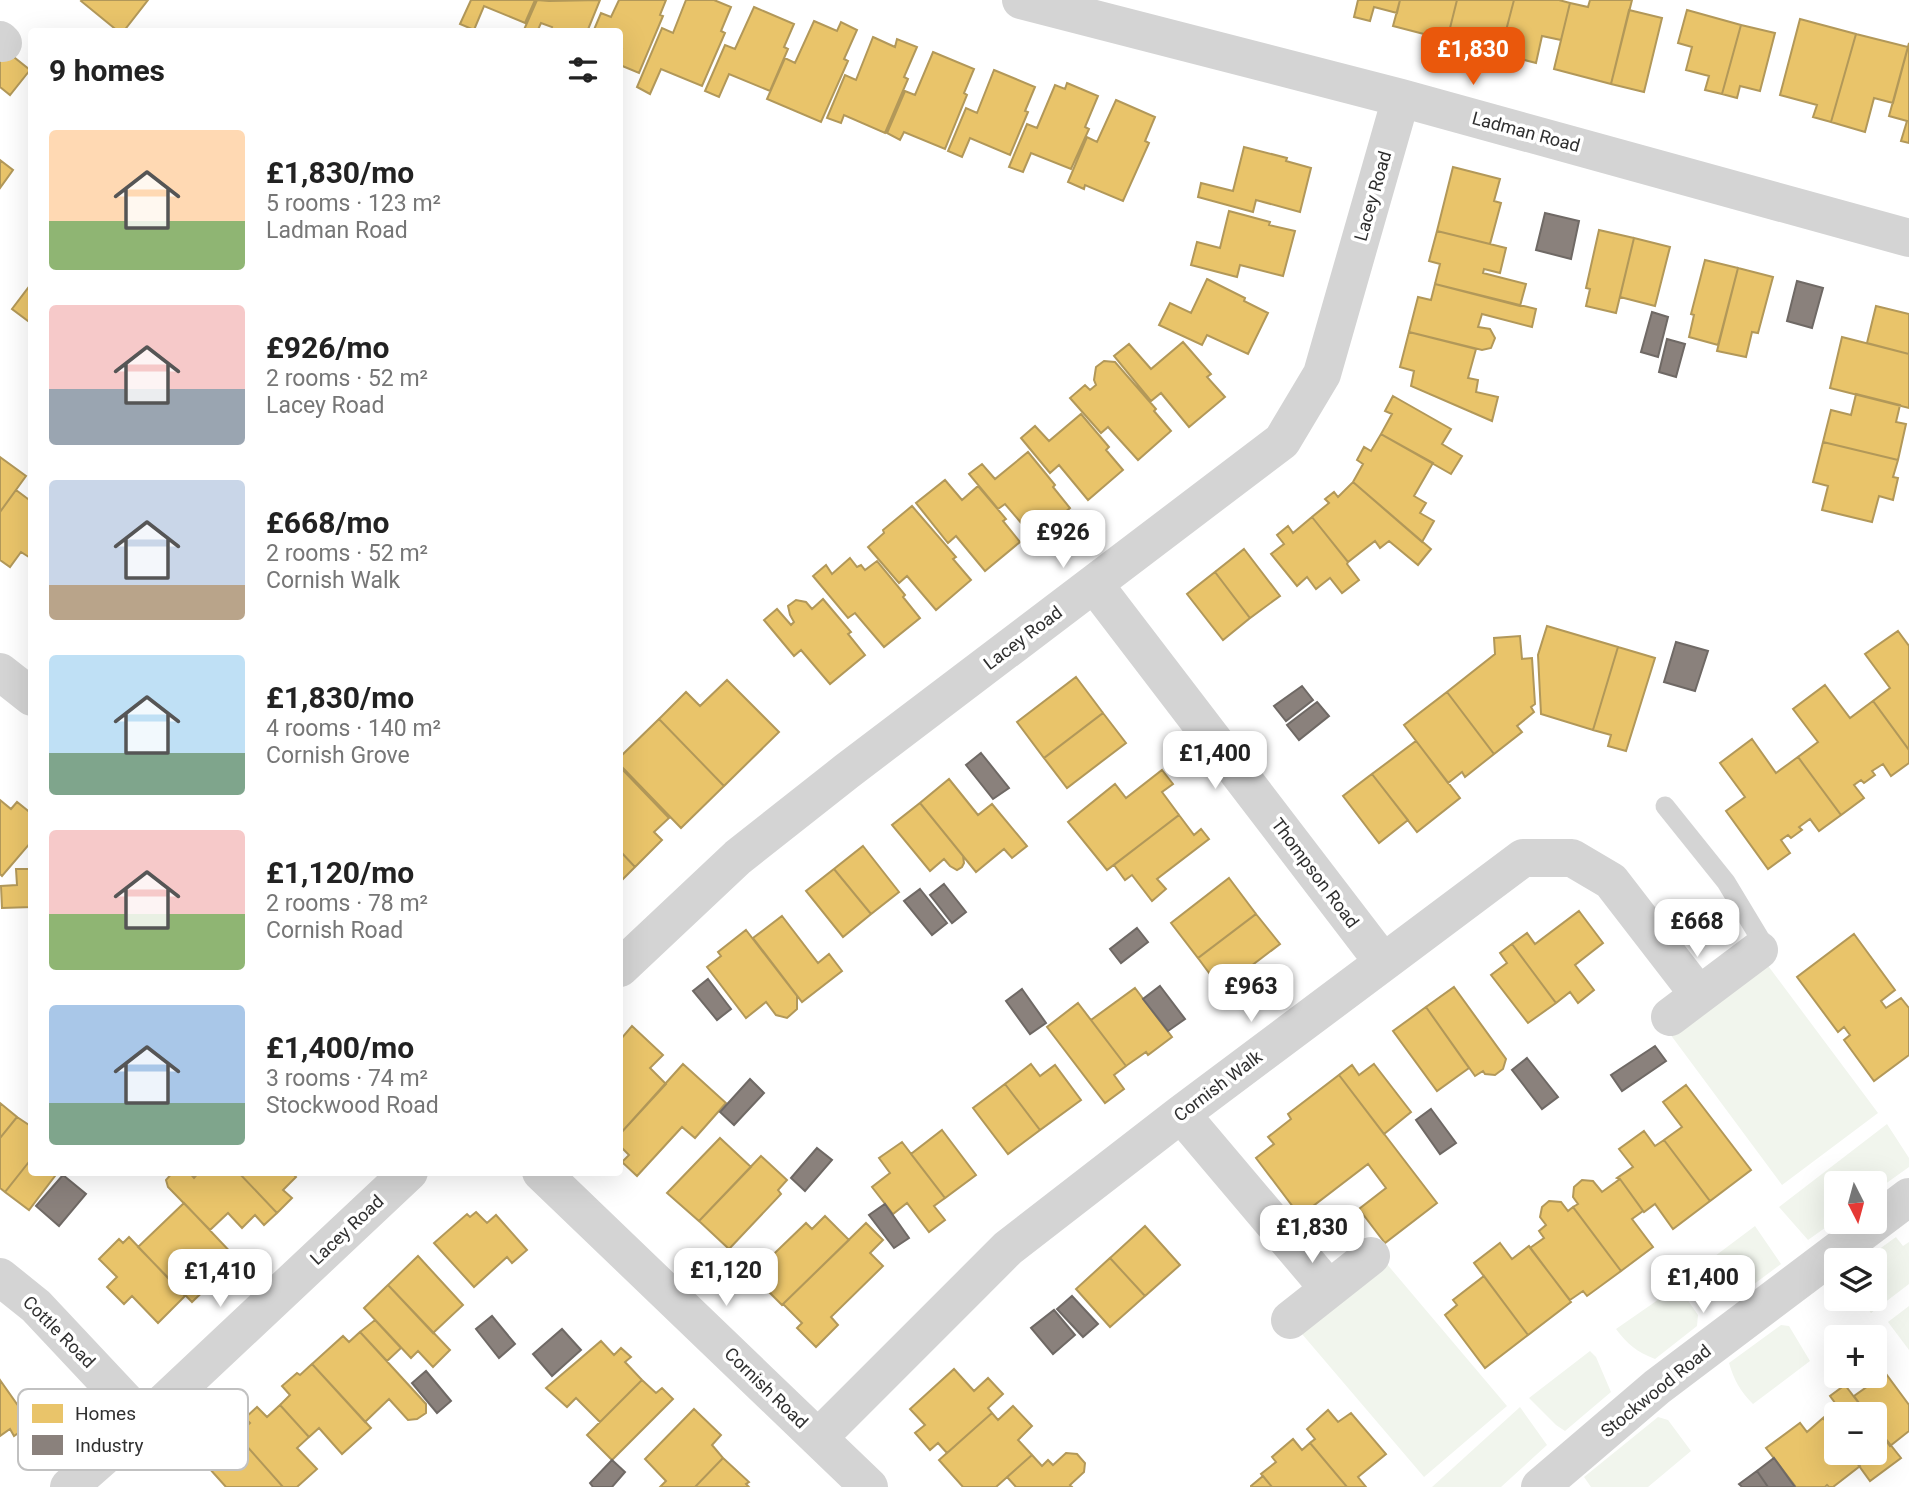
<!DOCTYPE html>
<html lang="en">
<head>
<meta charset="utf-8">
<style>
  body { margin:0; font-family:Roboto,sans-serif; background:#f2f2f2; color:#222; height:100vh; display:flex; flex-direction:column; font-size:26px; white-space:nowrap }
  * { box-sizing:border-box; margin:0 }
  p { font-size:23px; color:#767676 }
  .icon { flex:none; width:38px; height:38px; fill:none; stroke:currentColor; stroke-width:2; stroke-linecap:round; stroke-linejoin:round }
  .map { position:relative; flex:1; overflow:hidden }
  .details { position:absolute; left:28px; top:28px; width:595px; height:1148px; display:flex; flex-direction:column; background:#fff; border-radius:7px; box-shadow:0 7px 28px #0002 }
  .details>* { flex:none }
  .needle { width:46px; rotate:174deg }
  .tools { position:absolute; left:1824px; top:1171px; display:grid; gap:14px }
  .tools a { display:grid; place-items:center; width:63px; height:63px; border-radius:7px; background:#fff; box-shadow:0 7px 28px #0002; font-size:35px }
  .price { position:absolute; translate:-50% -60px; padding:0 16px; border-radius:14px; background:#fff; color:#222; font-size:23px; line-height:46px; filter:drop-shadow(0 2px 4px #0008) }
  .price::after { content:''; position:absolute; left:50%; top:42px; width:21px; height:16px; margin-left:-10px; background:inherit; clip-path:polygon(0 0,100% 0,50% 100%) }
  .price.on { background:#ea580c; color:#fff }
  ul { padding:0; list-style:none }
  li { display:flex; align-items:center; gap:21px; height:175px; padding:0 21px }
  li span { display:grid; place-items:center; flex:none; width:196px; height:140px; border-radius:7px; color:#555 }
  li>.icon { margin-inline-start:auto }
  span .icon { width:84px; height:84px; fill:#fffc; stroke-width:1 }
  li b { font-size:30px }
  h2 { display:flex; justify-content:space-between; align-items:center; height:84px; padding:0 21px; font-size:30px }
  .map>svg:first-child { display:block }
  .green { fill:#f1f5ed }
  .homes { fill:#e9c46a; stroke:#b29859; stroke-width:2 }
  .industry { fill:#8a817c; stroke:#6f6965; stroke-width:2 }
  .lines { fill:none; stroke-linecap:round; stroke-linejoin:round }
  .service { stroke:#d4d4d4; stroke-width:19 }
  .minor { stroke:#d4d4d4; stroke-width:38 }
  .labels { text-anchor:middle; stroke-width:7; stroke-linejoin:round; paint-order:stroke }
  .street-label { font-size:18px; fill:#303030; stroke:#fff }
  .key { fill:#fff; stroke:#c1c1c1; stroke-width:2 }
  .key-label { font-size:19px; fill:#303030 }
</style>
</head>
<body>
<div class="map">
<svg width="1909" height="1487" viewBox="0 0 1909 1487">
  <rect width="100%" height="100%" fill="#fff"/>
  <path class="green" d="M1766,963L1878,1113L1782,1185L1670,1034Z
    M1887,1124L1909,1158V1167L1874,1192V1183H1836V1220L1808,1240L1779,1207Z
    M1755,1226L1781,1264L1738,1296L1728,1291L1703,1265Z
    M1896,1237L1903,1246L1909,1242V1284L1871,1313L1860,1299L1874,1298V1260H1864Z
    M1386,1263L1507,1406L1424,1477L1302,1334Z
    M1678,1286L1698,1315L1697,1326L1655,1359C1637,1352 1627,1344 1616,1329Z
    M1909,1306V1350L1888,1322Z
    M1781,1325L1789,1326L1810,1361L1753,1404C1740,1391 1734,1380 1729,1363Z
    M1590,1351L1596,1357L1611,1392L1565,1431L1556,1425L1529,1398Z
    M1520,1407L1547,1445L1501,1487H1432Z
    M1658,1417L1668,1420L1691,1451L1648,1487H1591L1584,1477Z"/>
  <path class="homes" d="M82,0H148L123,32H119L81,1Z
    M471,0H535L525,23L484,6L474,30L460,24Z
    M537,0L549,1L600,0L587,32H550L552,27L541,23L537,32H523Z
    M619,0H666L660,15L663,16L639,73L620,65V54L622,49L620,48V32H593L601,13L611,17Z
    M686,0H714L731,7L721,31L725,33L702,86L661,69L650,94L637,87L662,28L673,33Z
    M1358,0H1400L1397,13L1374,7L1370,21L1354,17Z
    M1400,0H1457L1447,40L1393,26Z
    M1457,0H1514L1503,42L1480,37L1477,48L1447,40Z
    M1514,0H1559L1570,3L1561,40L1542,36L1536,63L1517,58L1520,46L1503,42Z
    M1590,0H1632L1611,84L1554,69L1570,3L1588,7Z
    M754,7L794,24L784,47L788,49L770,91L729,74L719,97L705,91L725,45L735,49Z
    M1629,10L1662,18L1644,92L1611,84Z
    M1687,10L1741,25L1722,94L1705,90L1709,76L1686,70L1692,47L1678,43Z
    M1800,19L1856,34L1831,122L1813,117L1817,105L1780,95Z
    M814,21L837,31L841,22L857,30L844,59L848,61L821,122L767,99L785,58L795,63Z
    M1741,25L1775,33L1760,91L1740,86L1737,98L1722,94Z
    M1856,34L1908,47L1893,103L1874,98L1865,132L1831,122Z
    M873,37L895,47L897,39L917,47L904,77L908,79L885,133L844,115L841,123L827,118L845,75L856,80Z
    M1909,43V143L1901,141L1907,121L1889,116Z
    M0,46L30,70L10,95L0,87Z
    M933,52L974,69L964,93L967,95L945,149L904,132L900,140L887,133L905,91L915,95Z
    M994,70L1035,87L1025,111L1028,112L1010,155L970,138L962,157L948,151L966,108L977,113Z
    M1067,83L1098,96L1085,127L1089,129L1071,169L1031,153L1023,172L1009,167L1027,124L1037,128L1055,85L1065,89Z
    M1116,100L1155,117L1145,141L1149,143L1123,201L1085,185L1084,189L1068,182L1087,137L1097,142Z
    M1244,147L1287,158L1286,161L1311,168L1300,212L1256,200L1253,212L1198,197L1201,183L1233,191Z
    M0,160L13,170L0,188Z
    M1453,167L1500,179L1494,201L1501,203L1490,244L1437,231Z
    M1229,211L1270,222L1269,225L1295,231L1283,276L1240,265L1237,277L1191,265L1197,242L1220,248Z
    M1599,230L1634,238L1616,313L1586,306L1590,289L1586,288Z
    M1437,231L1506,248L1500,273L1484,269L1483,273L1526,284L1520,306L1435,284L1440,264L1429,261Z
    M1634,238L1670,247L1655,306L1620,297Z
    M1705,260L1738,268L1718,345L1689,337L1694,315L1691,314Z
    M1738,268L1773,277L1758,333L1752,332L1746,357L1717,351Z
    M1207,279L1245,298L1244,301L1268,313L1248,354L1207,335L1202,345L1159,325L1170,303L1191,313Z
    M1435,284L1536,309L1532,327L1482,314L1478,327L1490,329L1495,338L1491,348L1482,350L1409,332L1418,297L1431,300Z
    M28,288L32,291V324L12,309Z
    M1876,306L1909,314V354L1867,343Z
    M1409,332L1476,349L1468,378L1478,380L1476,392L1498,397L1492,421L1411,386L1414,371L1400,367Z
    M1842,337L1909,354V408L1830,388Z
    M1183,342L1211,374L1207,377L1225,397L1189,427L1161,393L1151,401L1114,356L1129,344L1151,369Z
    M1104,361L1115,362L1156,409L1154,411L1171,431L1138,460L1108,427L1101,433L1070,398L1085,385L1090,390L1096,385L1094,380L1096,367Z
    M1856,394L1900,405L1896,422L1906,424L1898,460L1823,442L1831,410L1851,415Z
    M1393,396L1451,429L1442,444L1462,456L1451,474L1381,434L1392,414L1385,411Z
    M1081,414L1109,447L1106,450L1123,470L1088,500L1059,465L1050,473L1021,438L1035,426L1049,441Z
    M1381,434L1433,463L1414,496L1426,503L1420,513L1434,521L1422,542L1353,482L1363,464L1357,460L1364,447L1371,451Z
    M1823,442L1898,460L1893,477L1898,478L1893,500L1879,496L1872,522L1822,510L1828,486L1813,482Z
    M1028,452L1055,485L1053,487L1070,508L1034,538L1005,504L998,509L969,474L982,464L995,479Z
    M0,457L26,476L0,512Z
    M945,480L962,500L978,486L1006,519L1003,521L1020,542L985,571L956,536L948,543L916,503Z
    M1353,482L1431,549L1418,565L1389,541L1380,548L1375,541L1348,562L1312,517L1329,503L1325,499L1334,492L1338,497Z
    M16,490L32,502V559L21,552L10,567L0,560V512Z
    M912,506L956,557L953,559L971,580L936,610L907,576L899,583L868,547L884,533L883,530Z
    M1312,517L1348,562L1347,564L1359,580L1342,593L1330,578L1316,589L1307,577L1297,586L1271,554L1284,544L1277,535L1288,526L1293,533Z
    M1244,549L1280,596L1250,618L1215,572Z
    M850,558L857,567L861,565L865,570L877,561L905,595L903,597L920,618L884,647L855,613L848,618L813,576L826,565L832,574Z
    M1215,572L1250,618L1223,640L1187,594Z
    M823,599L851,632L848,634L865,655L830,684L801,650L794,656L764,620L777,609L791,625L794,622L790,615L788,606L796,600L806,602L812,609Z
    M1547,626L1618,647L1593,730L1541,714L1538,655Z
    M1898,631L1909,646V750L1873,701L1890,688L1865,654Z
    M1520,636L1522,659L1532,658L1535,704L1531,707L1534,712L1517,726L1522,732L1494,754L1447,692L1495,654L1494,638Z
    M1618,647L1655,658L1626,751L1608,746L1611,735L1593,730Z
    M1076,677L1103,713L1044,758L1017,722Z
    M727,680L779,732L724,786L659,719L686,692L700,706Z
    M1825,685L1850,718L1873,701L1909,750V763L1891,776L1883,764L1872,771L1875,775L1864,783L1861,780L1854,785L1864,798L1841,815L1798,757L1818,742L1793,709Z
    M1447,692L1494,754L1465,777L1462,772L1448,783L1404,725Z
    M1103,713L1126,743L1067,788L1044,758Z
    M659,719L724,786L681,828L620,765V757Z
    M1752,739L1776,773L1798,757L1841,815L1819,831L1810,819L1799,827L1802,830L1791,838L1788,835L1781,840L1790,853L1768,869L1726,811L1745,797L1720,763Z
    M1416,741L1460,798L1417,832L1372,774Z
    M620,767L669,818L654,832L662,840L635,867L620,851Z
    M1162,770L1173,784L1162,792L1179,815L1107,870L1068,822L1115,784L1126,798Z
    M1372,774L1408,820L1379,843L1343,796Z
    M949,779L978,815L992,804L1027,846L1012,858L1004,849L976,872L920,803Z
    M0,800L11,809L17,802L32,814V841L2,876L0,874Z
    M920,803L963,856L964,863L962,867L957,870L950,866L944,859L930,871L892,825Z
    M1179,815L1194,835L1201,829L1209,839L1157,879L1166,889L1152,901L1132,875L1125,880L1114,865Z
    M863,846L899,892L871,914L834,869Z
    M620,851L635,867L620,882Z
    M16,869H32V907L2,908L1,886L17,885Z
    M834,869L871,914L843,937L806,891Z
    M1229,878L1256,914L1198,958L1171,923Z
    M1579,911L1603,943L1575,965L1594,990L1578,1003L1570,992L1556,1003L1512,944L1527,933L1535,944Z
    M1256,914L1280,944L1221,989L1198,958Z
    M782,916L818,963L829,954L842,971L802,1002L753,938Z
    M746,930L797,996V1009L787,1018L776,1015L766,1002L746,1018L707,967L721,956L718,952Z
    M1854,934L1895,990L1881,1001L1886,1008L1901,998L1909,1008V1055L1874,1081L1844,1040L1850,1035L1844,1027L1838,1032L1797,977Z
    M1512,944L1556,1003L1528,1023L1491,975L1507,963L1500,953Z
    M1454,987L1506,1059L1503,1069L1495,1075L1485,1074L1483,1071L1475,1076L1426,1007Z
    M1135,988L1172,1037L1148,1055L1146,1052L1126,1066L1091,1020Z
    M1078,1003L1126,1066L1114,1075L1124,1089L1105,1103L1047,1027Z
    M1426,1007L1469,1068L1437,1091L1393,1031Z
    M632,1026L663,1055L650,1068L666,1084L620,1134V1040Z
    M683,1064L726,1103L695,1138L682,1127L637,1176L622,1162L629,1155L620,1146V1134Z
    M1031,1064L1040,1076L1055,1065L1081,1100L1040,1130L1005,1084Z
    M1374,1064L1411,1112L1384,1134L1339,1075L1352,1065L1359,1075Z
    M1339,1075L1437,1203L1385,1243L1359,1209L1386,1188L1368,1164L1300,1216L1256,1158L1274,1144L1268,1137L1291,1119L1288,1114Z
    M1005,1084L1040,1130L1008,1154L973,1108Z
    M1686,1085L1751,1170L1710,1201L1664,1140L1682,1127L1663,1102Z
    M0,1103L17,1117L0,1138Z
    M17,1117L32,1127V1158L5,1192L0,1188V1138Z
    M942,1130L976,1175L945,1198L911,1154Z
    M1644,1131L1655,1146L1664,1140L1710,1201L1673,1229L1655,1204L1644,1212L1620,1179L1617,1178L1633,1167L1619,1149Z
    M720,1138L751,1167L699,1221L667,1193Z
    M902,1142L945,1198L934,1206L945,1220L929,1232L907,1203L893,1214L872,1187L890,1173L879,1158Z
    M761,1156L787,1180L778,1190L781,1194L729,1249L699,1221Z
    M32,1158V1172H58L29,1210L5,1192Z
    M173,1172H189L194,1178L199,1172H238L277,1213L264,1225L255,1215L242,1228L228,1213L210,1230L168,1187L166,1180Z
    M238,1172H291L296,1177L283,1190L292,1198L277,1213Z
    M1620,1179L1643,1211L1632,1219L1653,1247L1621,1271L1573,1207L1578,1204L1573,1197L1574,1187L1582,1180L1593,1181L1602,1192Z
    M1549,1201L1561,1202L1568,1211L1573,1207L1621,1271L1587,1296L1583,1291L1570,1300L1530,1248L1544,1238L1539,1231L1546,1225L1540,1217L1542,1207Z
    M184,1203L237,1259L192,1302L138,1247Z
    M476,1212L487,1223L496,1215L527,1250L512,1263L507,1257L474,1287L434,1243L467,1214L470,1217Z
    M825,1216L849,1240L782,1305L752,1275L806,1223L812,1229Z
    M866,1223L883,1240L870,1253L883,1266L831,1317L838,1325L816,1347L797,1328L802,1323L783,1304Z
    M1145,1226L1180,1265L1145,1296L1110,1258Z
    M129,1237L185,1296L158,1323L132,1296L124,1304L107,1287L117,1277L99,1259L119,1239L123,1243Z
    M1500,1243L1512,1259L1529,1246L1571,1302L1528,1335L1474,1263Z
    M418,1256L463,1305L433,1333L388,1285Z
    M1110,1258L1145,1296L1110,1327L1076,1289Z
    M1484,1276L1528,1335L1485,1368L1445,1315L1457,1305L1453,1300Z
    M388,1285L450,1350L433,1367L418,1351L411,1358L364,1308Z
    M375,1320L401,1348L387,1361L360,1332Z
    M360,1332L426,1404V1413L417,1419L408,1420L389,1399L365,1422L312,1364L343,1336L349,1342Z
    M601,1341L614,1355L621,1348L631,1357L625,1362L642,1380L600,1422L576,1398L567,1407L546,1388Z
    M1878,1363L1909,1405V1431L1890,1446L1874,1424V1414H1867L1854,1396L1868,1386L1861,1376H1874V1366Z
    M312,1364L371,1428L342,1454L319,1428L309,1437L280,1405L290,1395L282,1386L297,1373L300,1375Z
    M954,1369L974,1391L988,1378L1003,1394L988,1408L992,1413L947,1453L938,1443L930,1450L915,1433L925,1425L910,1409Z
    M0,1380L31,1424L14,1436L10,1429L0,1436Z
    M642,1380L656,1393L662,1388L673,1399L612,1460L587,1435Z
    M1845,1385L1867,1414H1836V1435L1823,1418L1838,1407L1830,1396Z
    M280,1405L309,1437L297,1448L317,1469L297,1487H283L237,1435L250,1423L245,1418L257,1407L267,1417Z
    M1013,1406L1032,1426L1018,1440L1032,1455L996,1487H963L939,1460L992,1413L998,1420Z
    M694,1409L721,1435L712,1445L723,1458L695,1487H660L666,1481L645,1459Z
    M1328,1410L1338,1422L1351,1413L1386,1454L1358,1477L1366,1487H1347L1310,1443L1315,1439L1307,1429Z
    M1823,1418L1836,1435V1452H1849L1860,1466L1833,1487H1829L1827,1485L1825,1487H1796L1766,1448L1800,1423L1807,1432Z
    M1874,1424L1901,1458L1870,1481L1849,1452H1874Z
    M237,1435L283,1487H226L200,1458L215,1444L221,1450Z
    M1293,1439L1302,1450L1310,1443L1347,1487H1272L1261,1474L1276,1462L1272,1457Z
    M1066,1453L1077,1454L1085,1463L1084,1472L1070,1485L1072,1487H1016L1007,1477L1032,1455L1042,1466L1048,1460L1053,1465Z
    M723,1458L749,1482L746,1484L749,1487H695Z
    M1263,1476L1272,1487H1251V1486Z"/>
  <path class="industry" d="M1545,213L1579,221L1571,259L1536,250Z
    M1797,281L1823,288L1812,328L1787,321Z
    M1652,312L1668,317L1658,357L1641,352Z
    M1667,339L1685,344L1676,377L1659,372Z
    M1676,642L1708,651L1695,691L1664,682Z
    M1302,686L1313,700L1286,721L1274,706Z
    M1317,702L1329,716L1299,740L1287,725Z
    M981,753L1009,788L993,799L966,765Z
    M944,884L966,912L952,923L930,895Z
    M920,889L947,923L932,935L904,901Z
    M1137,928L1148,942L1121,963L1110,949Z
    M708,979L731,1009L717,1020L693,991Z
    M1160,986L1185,1019L1168,1031L1143,999Z
    M1022,989L1046,1023L1030,1034L1006,1001Z
    M1655,1046L1666,1061L1622,1091L1611,1075Z
    M1527,1058L1558,1097L1542,1109L1512,1070Z
    M750,1079L764,1093L734,1125L720,1112Z
    M1431,1109L1456,1143L1440,1154L1416,1120Z
    M817,1148L832,1160L805,1191L791,1178Z
    M63,1175L86,1194L59,1226L36,1206Z
    M885,1204L909,1238L894,1248L869,1215Z
    M1072,1296L1098,1324L1083,1337L1057,1309Z
    M1054,1310L1075,1335L1053,1354L1031,1328Z
    M492,1316L515,1344L499,1358L476,1329Z
    M562,1329L581,1350L552,1376L533,1354Z
    M426,1371L451,1401L437,1413L412,1383Z
    M1774,1458L1795,1487H1768L1757,1471Z
    M612,1460L625,1472L612,1487H593L590,1483Z
    M1757,1471L1768,1487H1742L1739,1484Z"/>
  <g class="lines">
    <path class="service" d="M1665,806L1726,882L1764,945L1759,950"/>
    <path class="minor" d="M1021,0L1401,98L1909,238
      M0,40L3,43
      M1094,584L1383,962
      M0,672L32,697
      M620,968L738,857L847,771L1282,441L1322,374L1401,98
      M1670,1017L1759,950
      M1181,1114L1329,1289
      M541,1172L869,1487
      M0,1277L36,1306L144,1421
      M1290,1320L1371,1256
      M818,1438L1008,1248L1181,1114L1523,858H1572L1611,881L1699,995
      M69,1487L144,1421L409,1172
      M1540,1487L1657,1387L1909,1197"/>
  </g>
  <g class="labels">
    <g class="street-label">
      <text transform="translate(1526 132) rotate(15)" y="6">Ladman Road</text>
      <text transform="translate(1373 196) rotate(-74)" y="6">Lacey Road</text>
      <text transform="translate(1023 638) rotate(-37)" y="6">Lacey Road</text>
      <text transform="translate(1315 873) rotate(53)" y="6">Thompson Road</text>
      <text transform="translate(1218 1086) rotate(-37)" y="6">Cornish Walk</text>
      <text transform="translate(347 1230) rotate(-43)" y="6">Lacey Road</text>
      <text transform="translate(59 1332) rotate(45)" y="6">Cottle Road</text>
      <text transform="translate(766 1388) rotate(44)" y="6">Cornish Road</text>
      <text transform="translate(1656 1391) rotate(-39)" y="6">Stockwood Road</text>
    </g>
  </g>
  <rect x="18" y="1389" width="230" height="81" rx="10" class="key"/>
  <rect x="32" y="1404" width="31" height="19" fill="#e9c46a"/>
  <rect x="32" y="1435" width="31" height="20" fill="#8a817c"/>
  <g class="key-label">
    <text x="75" y="1420">Homes</text>
    <text x="75" y="1452">Industry</text>
  </g>
</svg>
<div class="tools">
<a><svg class="needle" viewBox="-14 -14 28 28"><path d="M0-13l5 13h-10z" fill="#e53935"/><path d="M0 13l5-13h-10z" fill="#767676"/></svg></a>
<a><svg class="icon" aria-label="layers" viewBox="0 0 24 24"><path d="M12 4l9 5-9 5-9-5zM3 14l9 5 9-5"/></svg></a>
<a>+</a>
<a>−</a>
</div>
<b class="price on" style="left:1473px;top:87px">£1,830</b>
<b class="price" style="left:1063px;top:570px">£926</b>
<b class="price" style="left:1215px;top:791px">£1,400</b>
<b class="price" style="left:1697px;top:959px">£668</b>
<b class="price" style="left:1251px;top:1024px">£963</b>
<b class="price" style="left:1312px;top:1265px">£1,830</b>
<b class="price" style="left:726px;top:1308px">£1,120</b>
<b class="price" style="left:220px;top:1309px">£1,410</b>
<b class="price" style="left:1703px;top:1315px">£1,400</b>
<section class="details">
<h2>9 homes<svg class="icon" aria-label="filters" viewBox="0 0 24 24"><path d="M4 7h16M4 17h16"/><circle cx="9" cy="7" r="2"/><circle cx="15" cy="17" r="2"/></svg></h2>
<ul>
<li><span style="background:linear-gradient(#ffd9b3 65%,#8fb573 0)"><svg class="icon" aria-label="home" viewBox="0 0 24 24"><path d="M3 11l9-7 9 7M6 9v11h12V9"/></svg></span><div><b>£1,830/mo</b><p>5 rooms · 123 m²</p><p>Ladman Road</p></div></li>
<li><span style="background:linear-gradient(#f6c9c9 60%,#9aa5b1 0)"><svg class="icon" aria-label="home" viewBox="0 0 24 24"><path d="M3 11l9-7 9 7M6 9v11h12V9"/></svg></span><div><b>£926/mo</b><p>2 rooms · 52 m²</p><p>Lacey Road</p></div></li>
<li><span style="background:linear-gradient(#c9d6e8 75%,#b9a48a 0)"><svg class="icon" aria-label="home" viewBox="0 0 24 24"><path d="M3 11l9-7 9 7M6 9v11h12V9"/></svg></span><div><b>£668/mo</b><p>2 rooms · 52 m²</p><p>Cornish Walk</p></div></li>
<li><span style="background:linear-gradient(#bfe0f5 70%,#7fa58c 0)"><svg class="icon" aria-label="home" viewBox="0 0 24 24"><path d="M3 11l9-7 9 7M6 9v11h12V9"/></svg></span><div><b>£1,830/mo</b><p>4 rooms · 140 m²</p><p>Cornish Grove</p></div></li>
<li><span style="background:linear-gradient(#f6c9c9 60%,#8fb573 0)"><svg class="icon" aria-label="home" viewBox="0 0 24 24"><path d="M3 11l9-7 9 7M6 9v11h12V9"/></svg></span><div><b>£1,120/mo</b><p>2 rooms · 78 m²</p><p>Cornish Road</p></div></li>
<li><span style="background:linear-gradient(#a9c7e8 70%,#7fa58c 0)"><svg class="icon" aria-label="home" viewBox="0 0 24 24"><path d="M3 11l9-7 9 7M6 9v11h12V9"/></svg></span><div><b>£1,400/mo</b><p>3 rooms · 74 m²</p><p>Stockwood Road</p></div></li>
</ul>
</section>
</div>
</body>
</html>
